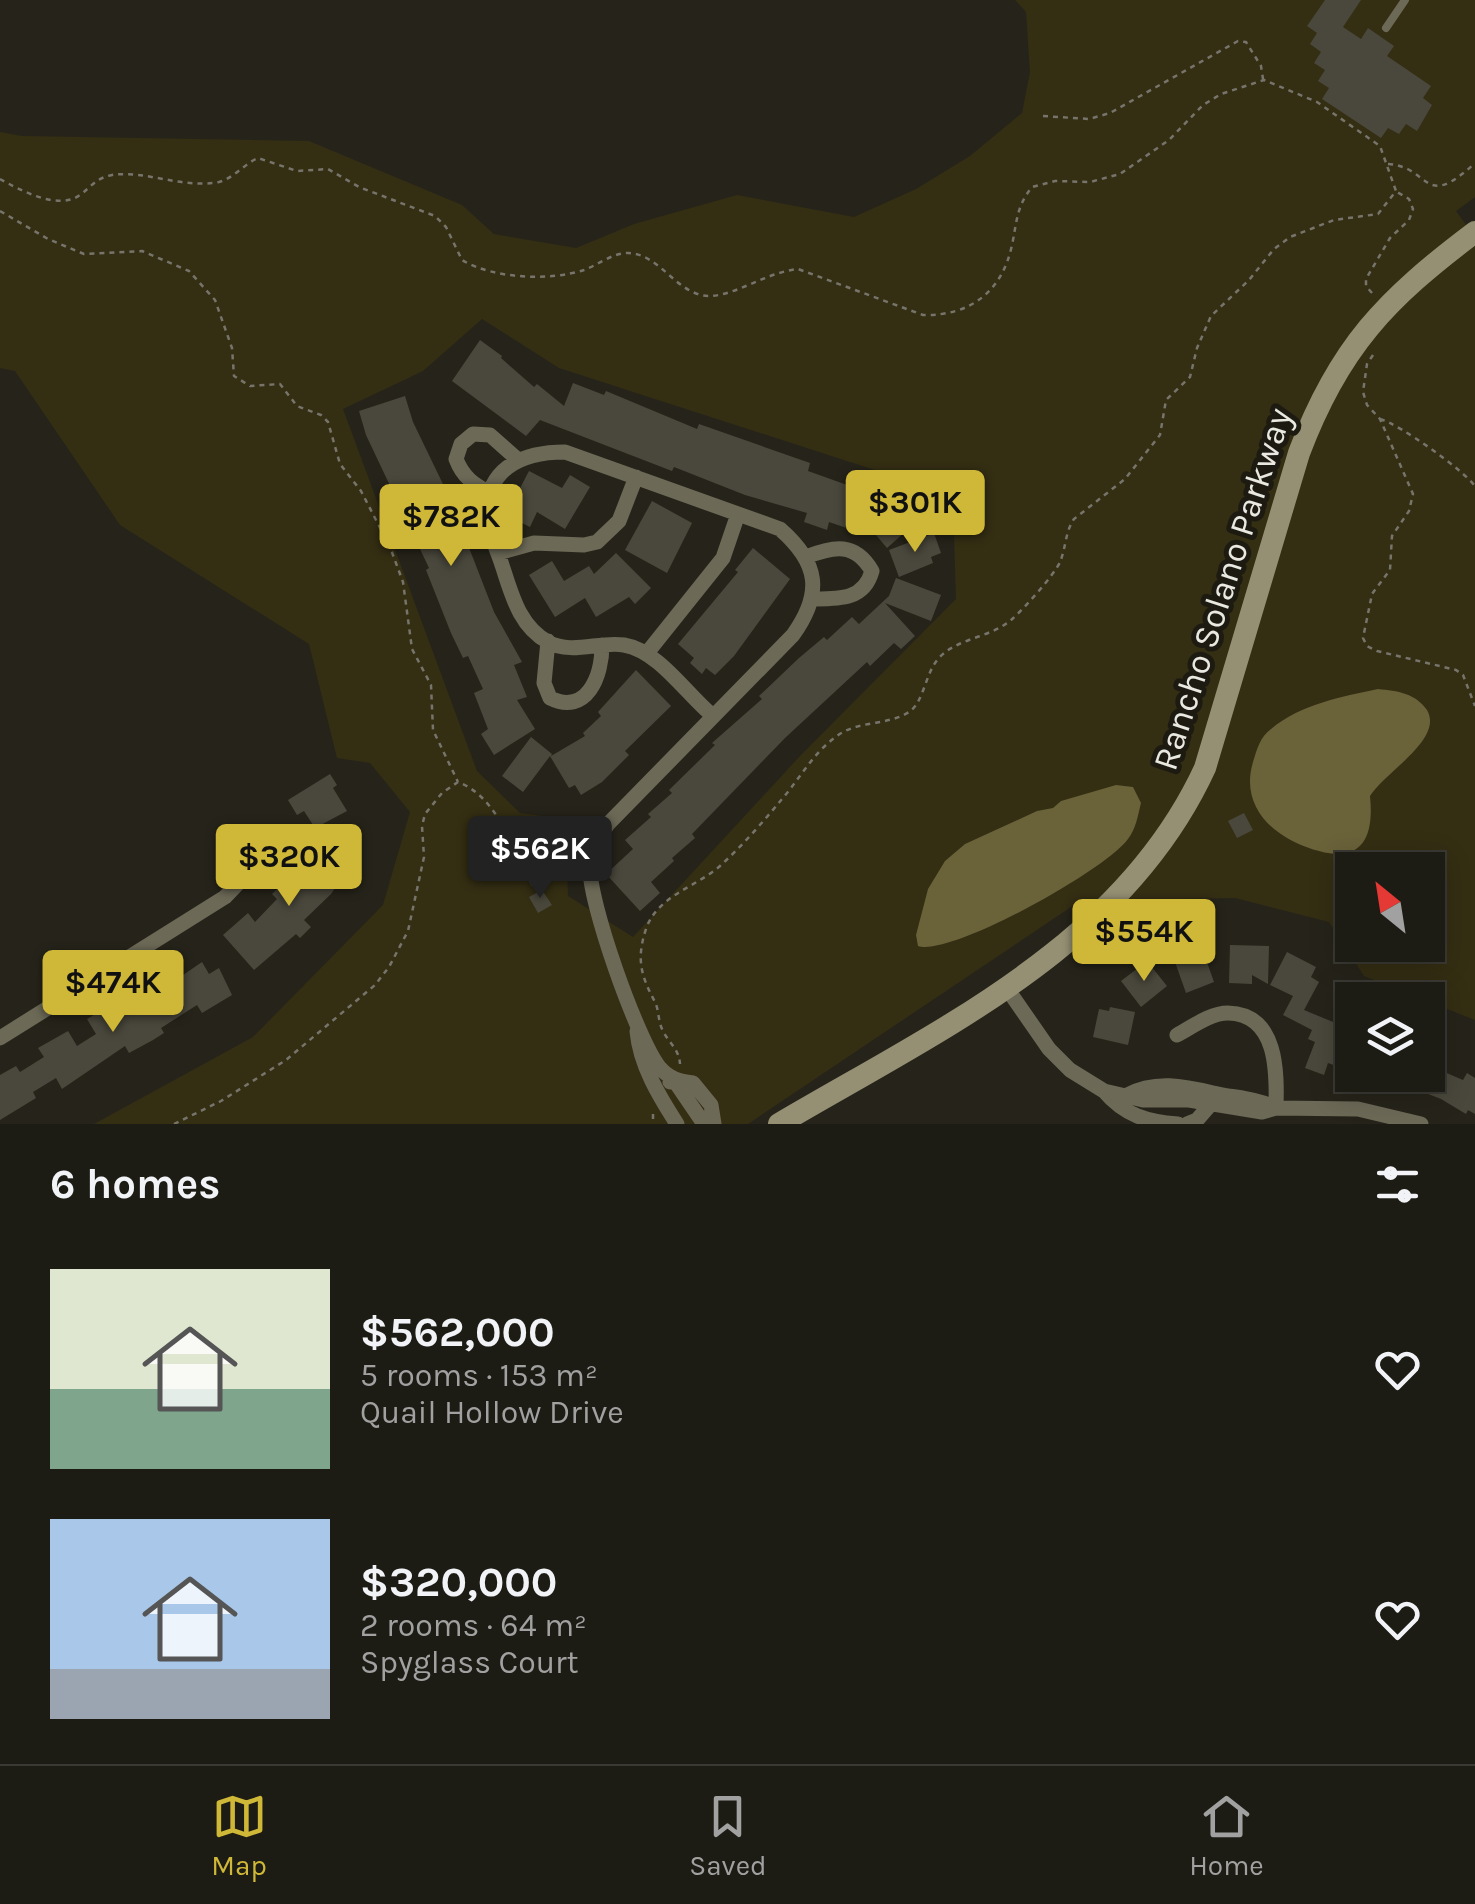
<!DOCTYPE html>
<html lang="en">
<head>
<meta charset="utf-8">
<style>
  body { margin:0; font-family:Karla,sans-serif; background:#25241d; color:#f1f3f6; height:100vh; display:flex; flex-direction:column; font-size:38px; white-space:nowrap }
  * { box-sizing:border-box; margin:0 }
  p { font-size:32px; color:#a0a1a0 }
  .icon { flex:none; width:55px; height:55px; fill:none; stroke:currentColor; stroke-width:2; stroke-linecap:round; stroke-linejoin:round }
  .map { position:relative; height:1124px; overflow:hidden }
  .drawer { display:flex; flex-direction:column; background:#1c1b14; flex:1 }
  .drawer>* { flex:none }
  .needle { width:65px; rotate:330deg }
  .buttons { position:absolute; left:1335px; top:852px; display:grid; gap:20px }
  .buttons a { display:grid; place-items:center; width:110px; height:110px; border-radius:0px; background:#1c1b14; box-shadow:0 5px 25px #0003,0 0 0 2px #3a3934; font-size:50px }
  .price { position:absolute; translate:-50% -85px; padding:0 22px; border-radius:10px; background:#cfb837; color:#111; font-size:32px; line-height:65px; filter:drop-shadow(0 2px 5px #0008) }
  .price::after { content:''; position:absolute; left:50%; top:60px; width:30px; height:22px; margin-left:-15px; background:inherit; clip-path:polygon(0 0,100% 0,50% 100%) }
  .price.on { background:#222; color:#fff }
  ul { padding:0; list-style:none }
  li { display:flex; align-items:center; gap:30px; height:250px; padding:0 50px }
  li span { display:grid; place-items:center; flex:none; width:280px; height:200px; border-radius:0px; color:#555 }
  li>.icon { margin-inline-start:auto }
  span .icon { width:120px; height:120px; fill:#fffc; stroke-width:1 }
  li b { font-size:42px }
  h2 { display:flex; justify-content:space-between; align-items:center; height:120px; padding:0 50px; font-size:42px }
  .tab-bar { display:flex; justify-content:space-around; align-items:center; height:140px; border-top:2px solid #3a3934; background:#1c1b14; font-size:28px; color:#a0a1a0 }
  .tab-bar a { display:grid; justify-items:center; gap:5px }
  .tab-bar .on { color:#cfb837 }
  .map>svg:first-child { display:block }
  .green { fill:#342e13; fill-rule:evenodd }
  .water { fill:#6a6239 }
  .building { fill:#4a483c }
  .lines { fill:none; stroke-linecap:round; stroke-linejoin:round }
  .path { stroke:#76746b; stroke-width:2.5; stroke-dasharray:5 5; stroke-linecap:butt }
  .lane { stroke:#6c6957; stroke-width:8 }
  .street { stroke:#6c6957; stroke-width:15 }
  .secondary { stroke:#959073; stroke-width:22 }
  .labels { text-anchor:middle; stroke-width:10; stroke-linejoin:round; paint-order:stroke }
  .street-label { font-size:35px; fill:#e9e8e1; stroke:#1d1b11 }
</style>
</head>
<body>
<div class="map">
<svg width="1475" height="1124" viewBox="0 0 1475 1124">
  <rect width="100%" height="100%" fill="#26241a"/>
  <path class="green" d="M1015,0H1475V197L1456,211L1475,237V1020L1364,976L1329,922L1235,898L1080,901L748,1124H94L253,1037L383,905L410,812L370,763L337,758L309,644L120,525L15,371L0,368V132L22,136L309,141L462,205L494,234L576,248L634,224L737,195L854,217L916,189L970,156L1022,113L1030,72L1026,12ZM482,319L559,368L918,484L954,536L956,599L800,756L633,937L568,896L565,819L520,813L477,771L343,409L423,371ZM1352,870H1428V945H1352Z"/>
  <path class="water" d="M1378,689C1398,691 1415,693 1427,710C1444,739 1385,772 1370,796C1375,844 1357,865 1309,848C1271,835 1240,805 1253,762C1257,749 1260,737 1271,729C1301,704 1341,697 1378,689Z
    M1116,785L1133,787L1141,803C1138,815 1136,829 1128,839C1107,869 951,957 918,946L916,935L928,889L945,861L965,844L1037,811L1053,808L1061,801Z"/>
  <path class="building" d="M1325,0H1361L1343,27L1361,39L1368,28L1394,46L1387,56L1431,86L1423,98L1432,105L1417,131L1406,124L1399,134L1388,128L1381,138L1322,99L1329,88L1318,81L1325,70L1314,63L1321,52L1310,44L1317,33L1307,26Z
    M480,340L502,356L501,358L534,387L537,384L564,406L573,383L604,395L606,391L697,429L699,424L810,463L808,471L850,486L853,479L878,489L861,533L829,522L827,530L804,522L807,513L745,495L674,467L672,471L540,420L526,436L452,381Z
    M405,396L413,422L469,538L466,540L494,612L522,662L514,665L527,697L517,700L535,729L494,755L481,734L488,729L474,693L483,689L468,656L463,658L451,633L426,570L429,568L366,435L359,411Z
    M529,471L562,488L570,475L590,487L565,529L537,512L530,527L506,515Z
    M907,496L924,515L887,548L870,528Z
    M652,501L692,523L667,573L625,550Z
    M934,533L941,553L931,557L933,563L899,577L889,550Z
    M753,548L790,579L734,656L715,675L706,668L702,674L690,663L694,658L678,644L738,572L735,570Z
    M616,553L651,588L635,604L629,597L596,617L585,598L555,617L529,575L552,561L564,581L589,566L594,574Z
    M896,578L941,595L931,621L885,603L915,636L901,649L894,643L870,666L867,662L785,738L692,834L695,838L672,858L674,861L651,882L660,893L640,911L606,874L633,849L625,840L651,817L648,814L672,793L669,790L715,745L712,743L762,699L759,696L799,658L824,637L827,640L852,617L859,624L889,596Z
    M636,670L671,706L625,751L629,755L602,782L581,795L575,785L569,788L550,756L523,792L502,776L531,737L552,754L551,756L585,736L583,733L601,716L598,712Z
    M330,774L337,785L333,788L347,811L315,828L304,811L297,815L288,800Z
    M1244,813L1253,830L1237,838L1228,821Z
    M334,847L354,861L331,894L304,920L311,927L300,938L296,934L254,970L223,935L248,913L255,922L277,899L272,894L286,880L292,885L317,850L327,858Z
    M542,890L552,905L538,913L529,897Z
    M1230,945L1269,946L1268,984L1252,975V984L1229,983Z
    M1203,951L1214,982L1186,993L1175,962Z
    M1287,952L1316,967L1311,977L1319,982L1304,1010L1338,1024L1342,1013L1352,1017V1041L1342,1068L1328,1063L1324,1075L1305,1068L1315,1042L1308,1039L1312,1030L1283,1015L1293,996L1270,985Z
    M1147,961L1167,986L1141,1007L1121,981Z
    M202,962L209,974L219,968L232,995L202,1013L197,1005L161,1028L164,1033L153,1040L129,1053L125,1046L62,1089L56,1078L33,1092L36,1098L0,1120V1075L16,1066L20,1072L44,1057L38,1048L68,1031L77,1046L96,1034L87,1019L104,1009L107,1015L129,1002L126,996L140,987L144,994L164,982L167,986Z
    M1110,1007L1135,1012L1128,1045L1093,1037L1099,1009L1109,1011Z
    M1428,1054L1446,1061L1442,1071L1463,1080L1467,1073L1475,1078V1114L1468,1110L1466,1114L1441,1099L1405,1085L1409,1075H1428Z"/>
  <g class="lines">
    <path class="path" d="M1043,116L1089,119L1110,113L1238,41L1246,42L1261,66L1263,79
      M1388,164C1432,167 1422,212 1475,163
      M0,179C20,190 58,211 80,195C91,187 96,178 112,175C146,170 182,189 219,182C234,178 244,164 258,158L297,171L328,169L359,187L435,216L446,227L462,260C493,279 550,281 584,270C598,265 612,253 628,253C661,254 676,295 709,296C735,296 767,272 798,269L923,315C970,316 1002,292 1012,245C1017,222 1016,207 1032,187L1055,181L1090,182L1120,174L1169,140L1203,105L1221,94L1264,80L1317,102L1380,146L1396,191L1378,214L1334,220L1290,237L1274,249L1249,280L1211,316L1197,348L1190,377L1166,400L1160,435L1125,479L1074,519C1065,532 1066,548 1060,562C1055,574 1022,611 1011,620C990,638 956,638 938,659C925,674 924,702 909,712C887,726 858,720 837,736C813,753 801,777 782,799C763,822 742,846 720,866C696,887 657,896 646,929C636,959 641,976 655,1002C659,1010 658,1022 663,1031C669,1043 679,1049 680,1064
      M0,211L48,239L84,254L142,251L189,271L215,300L232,348L234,376L250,386L280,384L297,406L321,415L328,422L340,464L361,491L390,547L403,582L412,649L431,685L433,730L458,782
      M1372,293L1366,286V279L1390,238L1409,220L1413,209L1409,199L1397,192
      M1373,355L1367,364L1363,392L1367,405L1380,419L1413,494L1409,511L1392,536L1390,570L1372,594L1363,638L1367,646L1377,651L1456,670L1463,675L1475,706
      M1380,419C1399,424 1462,469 1475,486
      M653,1114V1124
      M174,1124L221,1101L286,1060L375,985L389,967L408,931L424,857L422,826L425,814L442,793L458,782C498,797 514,851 533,886L565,867H573"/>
    <path class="lane" d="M1386,28L1405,0"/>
    <path class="street" d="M490,493C473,484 463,477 456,459L461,444L473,434L490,435L516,458
      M498,553L534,543L584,545L597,542L619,521L636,477
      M806,557C834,546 855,542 872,571C864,600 839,599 813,599
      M548,641L544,683L550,698C587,716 602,676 602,645
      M647,653L723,558L738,514
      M713,716C686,694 659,651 624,645C599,641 572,655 548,642C519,626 512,595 502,565C498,552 490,536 488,522C482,470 520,452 565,452L780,529C819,563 823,593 793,635L608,824C600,836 591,849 590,865C587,898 638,1042 660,1068C670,1079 679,1081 693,1083L711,1105L714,1124
      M1006,987L1049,1049L1070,1070L1104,1091L1143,1100H1189L1262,1112L1276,1108L1358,1109L1421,1124
      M637,1031C640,1065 659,1096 677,1124
      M1177,1035C1192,1027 1210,1013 1228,1013C1278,1014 1277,1073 1276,1108
      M0,1038L225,897L248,873L267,842
      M670,1082L674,1080L704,1124
      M1104,1091C1124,1115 1147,1122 1178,1124
      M1127,1095C1155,1080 1184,1086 1213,1093C1235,1098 1256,1098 1276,1108
      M1187,1124L1197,1120L1210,1105"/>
    <path class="secondary" d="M779,1124C940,1029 1123,946 1205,768L1299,453C1339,347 1386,299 1475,232"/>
  </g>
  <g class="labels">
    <g class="street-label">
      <text transform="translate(1222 589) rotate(-72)" y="12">Rancho Solano Parkway</text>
    </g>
  </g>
</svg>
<div class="buttons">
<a><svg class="needle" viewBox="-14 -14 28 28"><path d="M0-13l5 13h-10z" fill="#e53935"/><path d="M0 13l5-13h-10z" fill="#a0a1a0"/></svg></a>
<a><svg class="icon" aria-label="layers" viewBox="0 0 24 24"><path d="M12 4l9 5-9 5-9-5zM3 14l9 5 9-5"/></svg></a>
</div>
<b class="price" style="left:915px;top:555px">$301K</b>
<b class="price" style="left:451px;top:569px">$782K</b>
<b class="price on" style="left:540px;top:901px">$562K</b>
<b class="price" style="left:289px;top:909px">$320K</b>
<b class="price" style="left:1144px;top:984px">$554K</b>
<b class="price" style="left:113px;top:1035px">$474K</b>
</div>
<section class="drawer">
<h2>6 homes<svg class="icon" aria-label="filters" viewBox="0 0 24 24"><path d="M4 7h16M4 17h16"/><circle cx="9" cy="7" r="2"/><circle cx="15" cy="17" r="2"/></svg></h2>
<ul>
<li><span style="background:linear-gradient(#dfe7d0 60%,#7fa58c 0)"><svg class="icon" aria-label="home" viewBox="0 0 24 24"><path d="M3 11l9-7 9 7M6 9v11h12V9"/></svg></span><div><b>$562,000</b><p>5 rooms · 153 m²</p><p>Quail Hollow Drive</p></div><svg class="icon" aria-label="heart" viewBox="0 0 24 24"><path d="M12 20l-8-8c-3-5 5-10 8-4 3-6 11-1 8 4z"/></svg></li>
<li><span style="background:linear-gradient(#a9c7e8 75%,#9aa5b1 0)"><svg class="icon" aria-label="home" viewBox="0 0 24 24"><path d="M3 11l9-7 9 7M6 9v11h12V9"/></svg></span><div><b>$320,000</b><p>2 rooms · 64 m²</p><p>Spyglass Court</p></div><svg class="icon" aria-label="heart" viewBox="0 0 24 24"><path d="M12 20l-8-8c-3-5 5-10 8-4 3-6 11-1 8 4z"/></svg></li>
</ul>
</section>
<nav class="tab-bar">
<a class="on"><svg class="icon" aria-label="map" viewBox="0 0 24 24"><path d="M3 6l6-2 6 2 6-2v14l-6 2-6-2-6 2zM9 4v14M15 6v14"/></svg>Map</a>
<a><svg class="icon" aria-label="saved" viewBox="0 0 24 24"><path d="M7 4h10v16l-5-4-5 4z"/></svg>Saved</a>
<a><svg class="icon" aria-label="home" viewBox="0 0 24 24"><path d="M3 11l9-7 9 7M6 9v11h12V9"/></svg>Home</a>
</nav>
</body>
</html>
